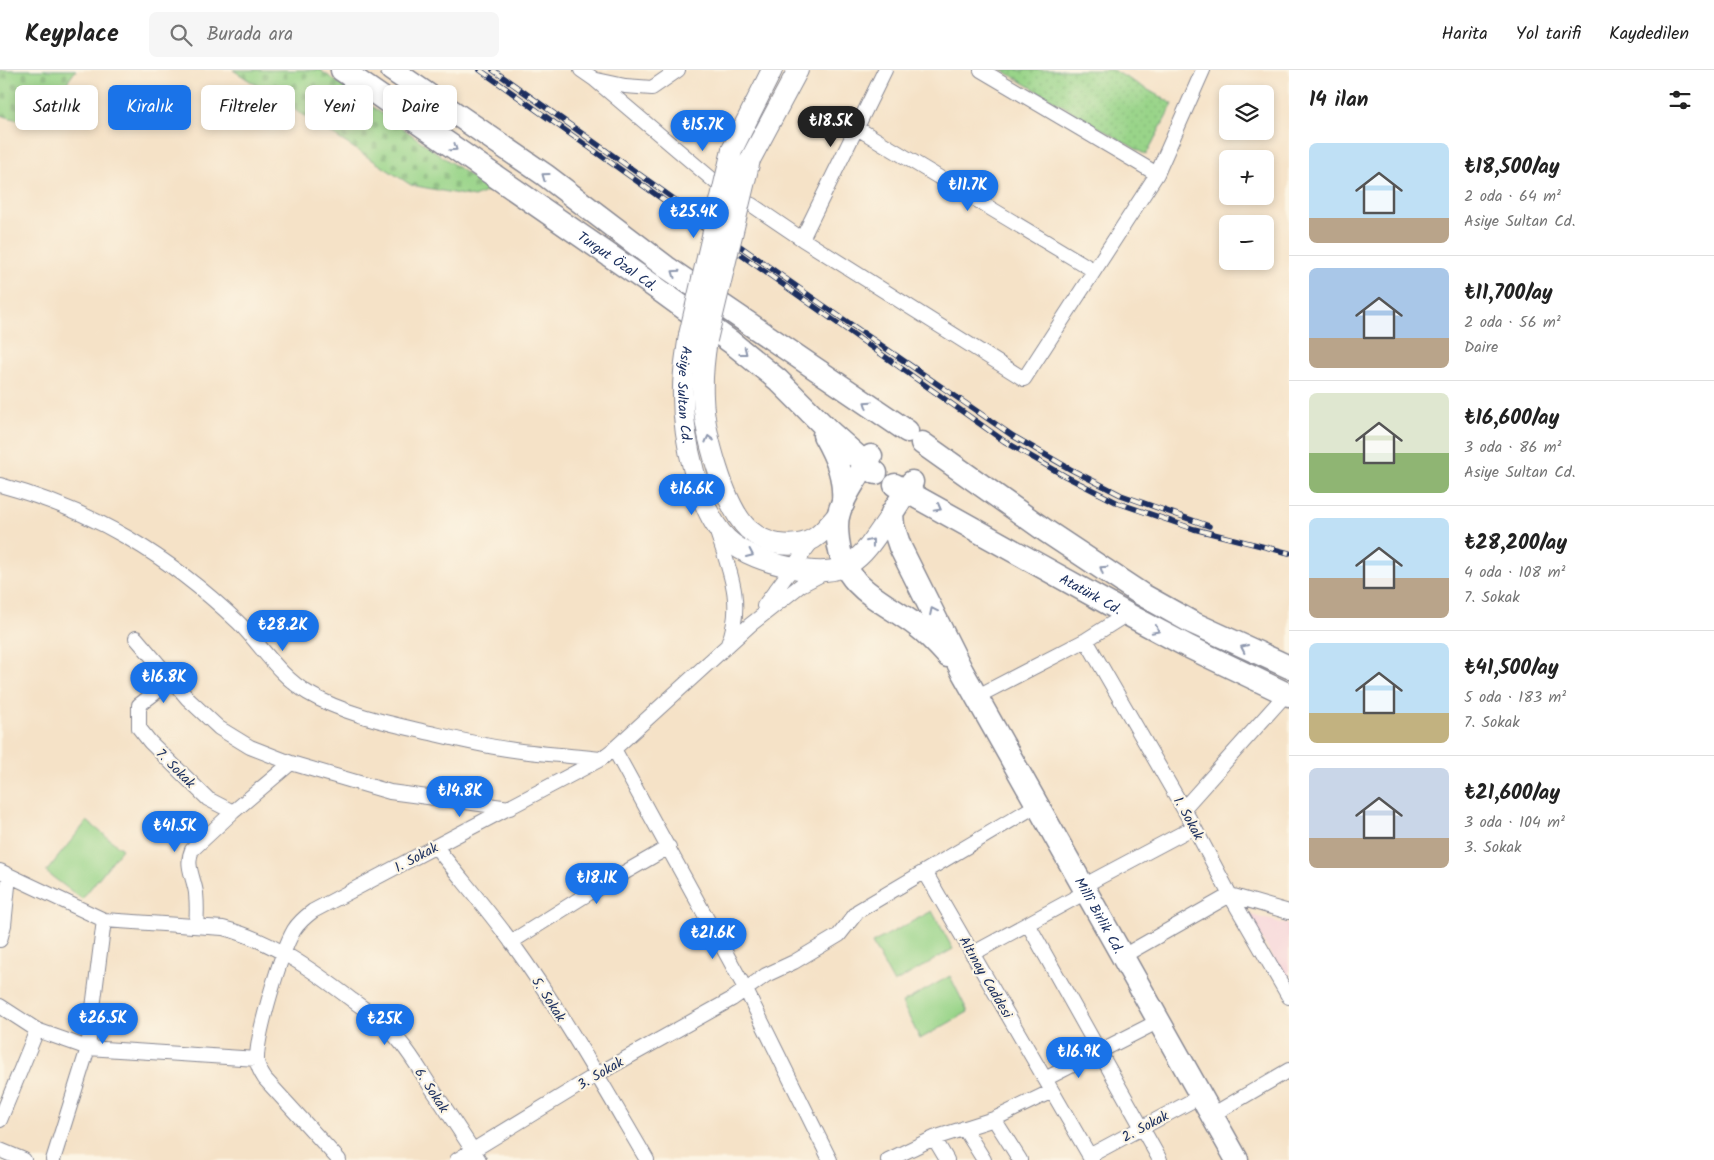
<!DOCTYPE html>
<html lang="tr">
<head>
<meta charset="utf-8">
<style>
  body { margin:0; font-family:Kalam,sans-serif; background:#f6f6f6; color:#222; height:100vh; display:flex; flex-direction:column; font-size:19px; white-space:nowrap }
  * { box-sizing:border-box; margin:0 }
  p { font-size:16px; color:#767676 }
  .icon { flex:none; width:28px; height:28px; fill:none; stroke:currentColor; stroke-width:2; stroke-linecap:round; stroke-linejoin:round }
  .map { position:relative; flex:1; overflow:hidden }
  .details { display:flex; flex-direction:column; background:#fff; width:425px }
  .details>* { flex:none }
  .top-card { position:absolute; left:15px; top:15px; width:475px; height:45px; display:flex; gap:10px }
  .controls { position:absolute; left:1219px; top:15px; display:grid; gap:10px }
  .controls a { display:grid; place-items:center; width:55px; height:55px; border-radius:8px; background:#fff; box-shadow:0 2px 8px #0003; font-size:25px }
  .price { position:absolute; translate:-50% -42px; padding:0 11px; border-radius:18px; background:#1a73e8; color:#fff; font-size:16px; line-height:32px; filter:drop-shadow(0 1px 2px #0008) }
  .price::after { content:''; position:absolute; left:50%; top:30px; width:15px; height:11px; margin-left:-8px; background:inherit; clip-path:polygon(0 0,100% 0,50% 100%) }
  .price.active { background:#222; color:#fff }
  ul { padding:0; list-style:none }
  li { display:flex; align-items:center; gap:15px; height:125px; padding:0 20px }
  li+li { border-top:1px solid #e0e0e0 }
  li span { display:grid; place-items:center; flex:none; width:140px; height:100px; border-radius:8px; color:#555 }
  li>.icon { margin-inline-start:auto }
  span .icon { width:60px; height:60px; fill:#fffc; stroke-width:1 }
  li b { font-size:21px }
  h2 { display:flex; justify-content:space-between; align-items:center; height:60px; padding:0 20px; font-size:21px }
  .chip { padding:0 18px; border-radius:8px; background:#fff; box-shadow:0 2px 8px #0003; font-size:18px; line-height:45px }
  .chip.active { background:#1a73e8; color:#fff }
  header { display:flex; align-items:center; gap:30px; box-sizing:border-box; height:70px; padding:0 25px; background:#fff; border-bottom:1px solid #e0e0e0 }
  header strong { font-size:24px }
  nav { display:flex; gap:28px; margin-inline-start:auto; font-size:18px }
  .search { width:350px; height:45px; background:#f6f6f6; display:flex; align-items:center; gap:12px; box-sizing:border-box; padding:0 18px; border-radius:8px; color:#767676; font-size:19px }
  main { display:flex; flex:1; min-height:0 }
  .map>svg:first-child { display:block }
  .built { fill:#f6cfd8 }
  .grass { fill:#99d489; stroke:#5a8274 }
  .cemetery { fill:url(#cemetery-stones); stroke:#5a8274 }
  .park { fill:url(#park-dots); stroke:#5a8274 }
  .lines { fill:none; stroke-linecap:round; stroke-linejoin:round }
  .street-casing { stroke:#888892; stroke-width:16 }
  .secondary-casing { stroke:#888892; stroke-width:22 }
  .primary-casing { stroke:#888892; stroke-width:25 }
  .street { stroke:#fff; stroke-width:14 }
  .secondary { stroke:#fff; stroke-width:20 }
  .primary { stroke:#fff; stroke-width:22 }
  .rail-casing { stroke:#1b2f5e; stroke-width:5.5 }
  .rail { stroke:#fcf5e5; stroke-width:4; stroke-dasharray:11; stroke-linecap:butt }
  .secondary-bridge-casing { stroke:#888892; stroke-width:22; stroke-linecap:butt }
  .secondary-bridge { stroke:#fff; stroke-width:20 }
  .oneway { stroke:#8d97ae }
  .labels { text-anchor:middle; stroke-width:4.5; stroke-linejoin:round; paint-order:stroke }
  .street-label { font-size:14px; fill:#1b2f5e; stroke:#fcf5e5 }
</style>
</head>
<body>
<header>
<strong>Keyplace</strong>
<div class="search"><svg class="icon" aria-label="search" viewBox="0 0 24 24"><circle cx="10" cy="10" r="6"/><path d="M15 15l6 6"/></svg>Burada ara</div>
<nav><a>Harita</a><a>Yol tarifi</a><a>Kaydedilen</a></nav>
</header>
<main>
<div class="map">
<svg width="1289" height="1090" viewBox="0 0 1289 1090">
  <defs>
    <pattern id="cemetery-stones" width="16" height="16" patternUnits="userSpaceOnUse" patternTransform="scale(1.25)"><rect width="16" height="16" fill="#99d489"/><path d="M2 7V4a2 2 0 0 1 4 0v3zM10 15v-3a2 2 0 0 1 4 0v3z" fill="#83b679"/></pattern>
    <pattern id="park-dots" width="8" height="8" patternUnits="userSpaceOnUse" patternTransform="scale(1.25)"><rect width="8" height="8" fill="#99d489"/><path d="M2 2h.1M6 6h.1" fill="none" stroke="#83b679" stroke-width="1.8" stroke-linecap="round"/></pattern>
  </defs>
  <rect width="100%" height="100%" fill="#fcf5e5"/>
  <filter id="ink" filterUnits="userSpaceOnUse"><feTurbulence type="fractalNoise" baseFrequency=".02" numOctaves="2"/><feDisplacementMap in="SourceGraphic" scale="10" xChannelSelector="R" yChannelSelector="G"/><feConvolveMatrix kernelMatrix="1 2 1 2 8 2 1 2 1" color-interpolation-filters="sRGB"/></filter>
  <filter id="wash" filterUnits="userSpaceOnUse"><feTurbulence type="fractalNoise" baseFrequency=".0096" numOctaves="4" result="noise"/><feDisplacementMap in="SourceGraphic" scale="20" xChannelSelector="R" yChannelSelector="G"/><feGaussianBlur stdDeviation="1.12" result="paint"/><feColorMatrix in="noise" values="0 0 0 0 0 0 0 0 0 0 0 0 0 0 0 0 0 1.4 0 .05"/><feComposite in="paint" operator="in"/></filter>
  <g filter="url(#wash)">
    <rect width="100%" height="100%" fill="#f5e2c7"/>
    <path class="built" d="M1247,844L1289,855V915Z"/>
    <path class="grass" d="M87,751L122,779L82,829L46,802Z
      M932,841L953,879L894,913L872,873Z
      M950,906L968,942L920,969L902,933Z"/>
    <path class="cemetery" d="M0,0H76L36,55L0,45Z
      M233,0H320L490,120L474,127L411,115Z"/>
    <path class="park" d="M1002,0H1113L1173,34L1146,85Z"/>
  </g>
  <g filter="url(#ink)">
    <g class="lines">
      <g class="street-casing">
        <path id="street" d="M581,0L594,9L733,127L752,135L802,169L1024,309L1157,104L1203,0
          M981,0L1157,104
          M597,10L625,16L652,18L678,0
          M857,58L1093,200
          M802,169L885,0
          M0,415C95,441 168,485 239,553C262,576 279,606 308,623C342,643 383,652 422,661C452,668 483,676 514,680C543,684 572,686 601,689
          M716,459C729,499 745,533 728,574
          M764,536L813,470
          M136,568L188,629L219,658L250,677L291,693L390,722L510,738
          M1086,570L1194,757L1230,825L1289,927
          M172,610L139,635V658L150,672L208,729L233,742
          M976,627L1086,570L1127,544
          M614,679L746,920L830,1090
          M1184,738L1286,624
          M436,777C461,809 488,840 512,873C562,942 604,1017 647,1090
          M0,801L104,850L223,858C271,870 314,901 352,930C370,943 387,955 401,973C412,986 421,1002 431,1017C447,1041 463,1065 479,1090
          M925,802L1092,1090
          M1083,816L1194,757
          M1028,854L1160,1090
          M196,855C197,845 197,834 196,823C194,808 185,795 192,780L233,742L291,693
          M0,870L4,855L9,806
          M511,872L589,823L669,777
          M972,884L1086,822
          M1123,886L1230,825L1289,842
          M0,936L37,960L88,978L257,989
          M1045,1009L1159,951
          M1212,1045L1289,1000
          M994,1049L1020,1090
          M0,1050L37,960
          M964,1058L984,1090
          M934,1068L947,1090
          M0,1080L24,1090
          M1089,1086L1201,1026
          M53,1090L88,978L104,850
          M339,1090L265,1009C261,1003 258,998 257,991C256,966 281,882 294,860C299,852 305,847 313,841L601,689L614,679L750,555L801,515L824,503
          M457,1090L596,1005L732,929L766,905L794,892L839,865L858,841L1037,735
          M888,1090L934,1068L994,1049L1052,1021"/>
      </g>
      <g class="secondary-casing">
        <g id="secondary">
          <path d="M732,80L772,0"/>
          <path d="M750,90L798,0"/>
          <path id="s1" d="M689,265C686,286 682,306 683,326C683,366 698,441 727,469C744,485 767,492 789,497C850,511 861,489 892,443"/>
          <path d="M707,270C704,289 702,308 703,327C704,361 724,436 748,459C757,467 767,472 779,474C810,478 820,466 839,443"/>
        </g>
      </g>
      <g class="primary-casing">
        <g id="primary">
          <path id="s2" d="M342,0L655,217L731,272L778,310L829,361L876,403"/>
          <path d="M392,0L545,105L666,197L907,361"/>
          <path d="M824,365C837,388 845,407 843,434"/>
          <path d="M922,373L1046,461L1141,524L1191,552L1289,597"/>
          <path d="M871,386C861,402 843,426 839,443C836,451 837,462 838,470C843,519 883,530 917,556C929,565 938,575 948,586"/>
          <path id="s3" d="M912,412L892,443L893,456L900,477L962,601L1237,1090"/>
          <path id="s4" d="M895,415L1127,544L1189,577L1289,625"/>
        </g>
      </g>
      <use href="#street" class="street"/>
      <use href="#secondary" class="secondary"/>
      <use href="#primary" class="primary"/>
      <g class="rail-casing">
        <path id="rail" d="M480,0L1004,371L1065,406L1118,433L1194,459L1289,483
          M493,0L817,231L1013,366L1070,399L1121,425L1209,456"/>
      </g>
      <use href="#rail" class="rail"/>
      <g class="secondary-bridge-casing">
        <path id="secondary-bridge" d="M689,265L732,80
          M707,270L750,90"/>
      </g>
      <use href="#secondary-bridge" class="secondary-bridge"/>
    </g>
    <defs><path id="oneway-chevron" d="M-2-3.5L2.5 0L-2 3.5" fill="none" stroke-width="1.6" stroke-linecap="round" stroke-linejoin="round" transform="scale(1.25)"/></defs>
    <g class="oneway">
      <use href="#oneway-chevron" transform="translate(454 78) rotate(35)"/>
      <use href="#oneway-chevron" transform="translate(545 106) rotate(-144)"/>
      <use href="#oneway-chevron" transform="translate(675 203) rotate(-145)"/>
      <use href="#oneway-chevron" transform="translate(744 282) rotate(38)"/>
      <use href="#oneway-chevron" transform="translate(867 334) rotate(-146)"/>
      <use href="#oneway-chevron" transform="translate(709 369) rotate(-104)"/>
      <use href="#oneway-chevron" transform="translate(938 438) rotate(29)"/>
      <use href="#oneway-chevron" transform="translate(871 472) rotate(-52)"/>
      <use href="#oneway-chevron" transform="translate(750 484) rotate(25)"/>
      <use href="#oneway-chevron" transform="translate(1103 499) rotate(-147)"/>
      <use href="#oneway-chevron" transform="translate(933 541) rotate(-116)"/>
      <use href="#oneway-chevron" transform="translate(1156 560) rotate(28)"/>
      <use href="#oneway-chevron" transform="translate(1244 578) rotate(-155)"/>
    </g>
  </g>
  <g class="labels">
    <g class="street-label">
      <text dy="5" stroke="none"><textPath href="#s2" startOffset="335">Turgut Özal Cd.</textPath></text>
      <text dy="5" stroke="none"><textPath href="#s1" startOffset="60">Asiye Sultan Cd.</textPath></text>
      <text dy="5" stroke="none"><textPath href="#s4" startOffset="224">Atatürk Cd.</textPath></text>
      <text transform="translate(176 698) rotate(45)" y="5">7. Sokak</text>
      <text transform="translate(1189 748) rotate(61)" y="5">1. Sokak</text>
      <text transform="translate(416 787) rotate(-28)" y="5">1. Sokak</text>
      <text dy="5" stroke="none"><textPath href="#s3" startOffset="491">Millî Birlik Cd.</textPath></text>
      <text transform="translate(986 907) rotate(60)" y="5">Altınay Caddesi</text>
      <text transform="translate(549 929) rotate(57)" y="5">5. Sokak</text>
      <text transform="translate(600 1003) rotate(-30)" y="5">3. Sokak</text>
      <text transform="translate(432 1020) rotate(57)" y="5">6. Sokak</text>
      <text transform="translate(1145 1056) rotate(-28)" y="5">2. Sokak</text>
    </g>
  </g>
</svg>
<div class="controls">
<a><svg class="icon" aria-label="layers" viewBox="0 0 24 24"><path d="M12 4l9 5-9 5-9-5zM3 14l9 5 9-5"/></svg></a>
<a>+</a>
<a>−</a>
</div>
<b class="price active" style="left:831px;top:78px">₺18.5K</b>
<b class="price" style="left:703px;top:82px">₺15.7K</b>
<b class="price" style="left:968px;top:142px">₺11.7K</b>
<b class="price" style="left:694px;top:169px">₺25.4K</b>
<b class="price" style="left:692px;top:446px">₺16.6K</b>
<b class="price" style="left:283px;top:582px">₺28.2K</b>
<b class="price" style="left:164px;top:634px">₺16.8K</b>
<b class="price" style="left:460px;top:748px">₺14.8K</b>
<b class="price" style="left:175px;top:783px">₺41.5K</b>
<b class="price" style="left:597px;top:835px">₺18.1K</b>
<b class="price" style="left:713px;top:890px">₺21.6K</b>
<b class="price" style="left:103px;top:975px">₺26.5K</b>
<b class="price" style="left:385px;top:976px">₺25K</b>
<b class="price" style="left:1079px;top:1009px">₺16.9K</b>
<div class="top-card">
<a class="chip">Satılık</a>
<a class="chip active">Kiralık</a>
<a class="chip">Filtreler</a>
<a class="chip">Yeni</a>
<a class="chip">Daire</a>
</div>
</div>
<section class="details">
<h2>14 ilan<svg class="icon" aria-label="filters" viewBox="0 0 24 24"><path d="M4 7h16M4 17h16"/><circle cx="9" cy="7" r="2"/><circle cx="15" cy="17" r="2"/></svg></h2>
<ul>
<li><span style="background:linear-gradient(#bfe0f5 75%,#b9a48a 0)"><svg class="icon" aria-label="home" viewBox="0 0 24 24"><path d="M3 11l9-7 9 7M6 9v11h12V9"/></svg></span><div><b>₺18,500/ay</b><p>2 oda · 64 m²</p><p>Asiye Sultan Cd.</p></div></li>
<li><span style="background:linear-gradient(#a9c7e8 70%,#b9a48a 0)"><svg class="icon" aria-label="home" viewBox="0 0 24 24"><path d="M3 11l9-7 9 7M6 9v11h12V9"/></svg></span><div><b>₺11,700/ay</b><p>2 oda · 56 m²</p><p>Daire</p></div></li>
<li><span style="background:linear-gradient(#dfe7d0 60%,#8fb573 0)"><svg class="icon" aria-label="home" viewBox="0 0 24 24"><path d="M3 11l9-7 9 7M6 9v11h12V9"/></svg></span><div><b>₺16,600/ay</b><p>3 oda · 86 m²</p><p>Asiye Sultan Cd.</p></div></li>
<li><span style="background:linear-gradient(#bfe0f5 60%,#b9a48a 0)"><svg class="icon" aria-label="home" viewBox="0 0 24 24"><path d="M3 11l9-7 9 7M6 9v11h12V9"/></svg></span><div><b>₺28,200/ay</b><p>4 oda · 108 m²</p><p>7. Sokak</p></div></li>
<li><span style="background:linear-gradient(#bfe0f5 70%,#c2b280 0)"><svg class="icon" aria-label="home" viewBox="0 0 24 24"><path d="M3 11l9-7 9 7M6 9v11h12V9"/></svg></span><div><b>₺41,500/ay</b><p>5 oda · 183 m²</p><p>7. Sokak</p></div></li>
<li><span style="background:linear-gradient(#c9d6e8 70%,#b9a48a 0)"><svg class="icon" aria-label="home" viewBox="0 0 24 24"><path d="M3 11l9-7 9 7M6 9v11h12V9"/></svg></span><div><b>₺21,600/ay</b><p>3 oda · 104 m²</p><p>3. Sokak</p></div></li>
</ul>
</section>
</main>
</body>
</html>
